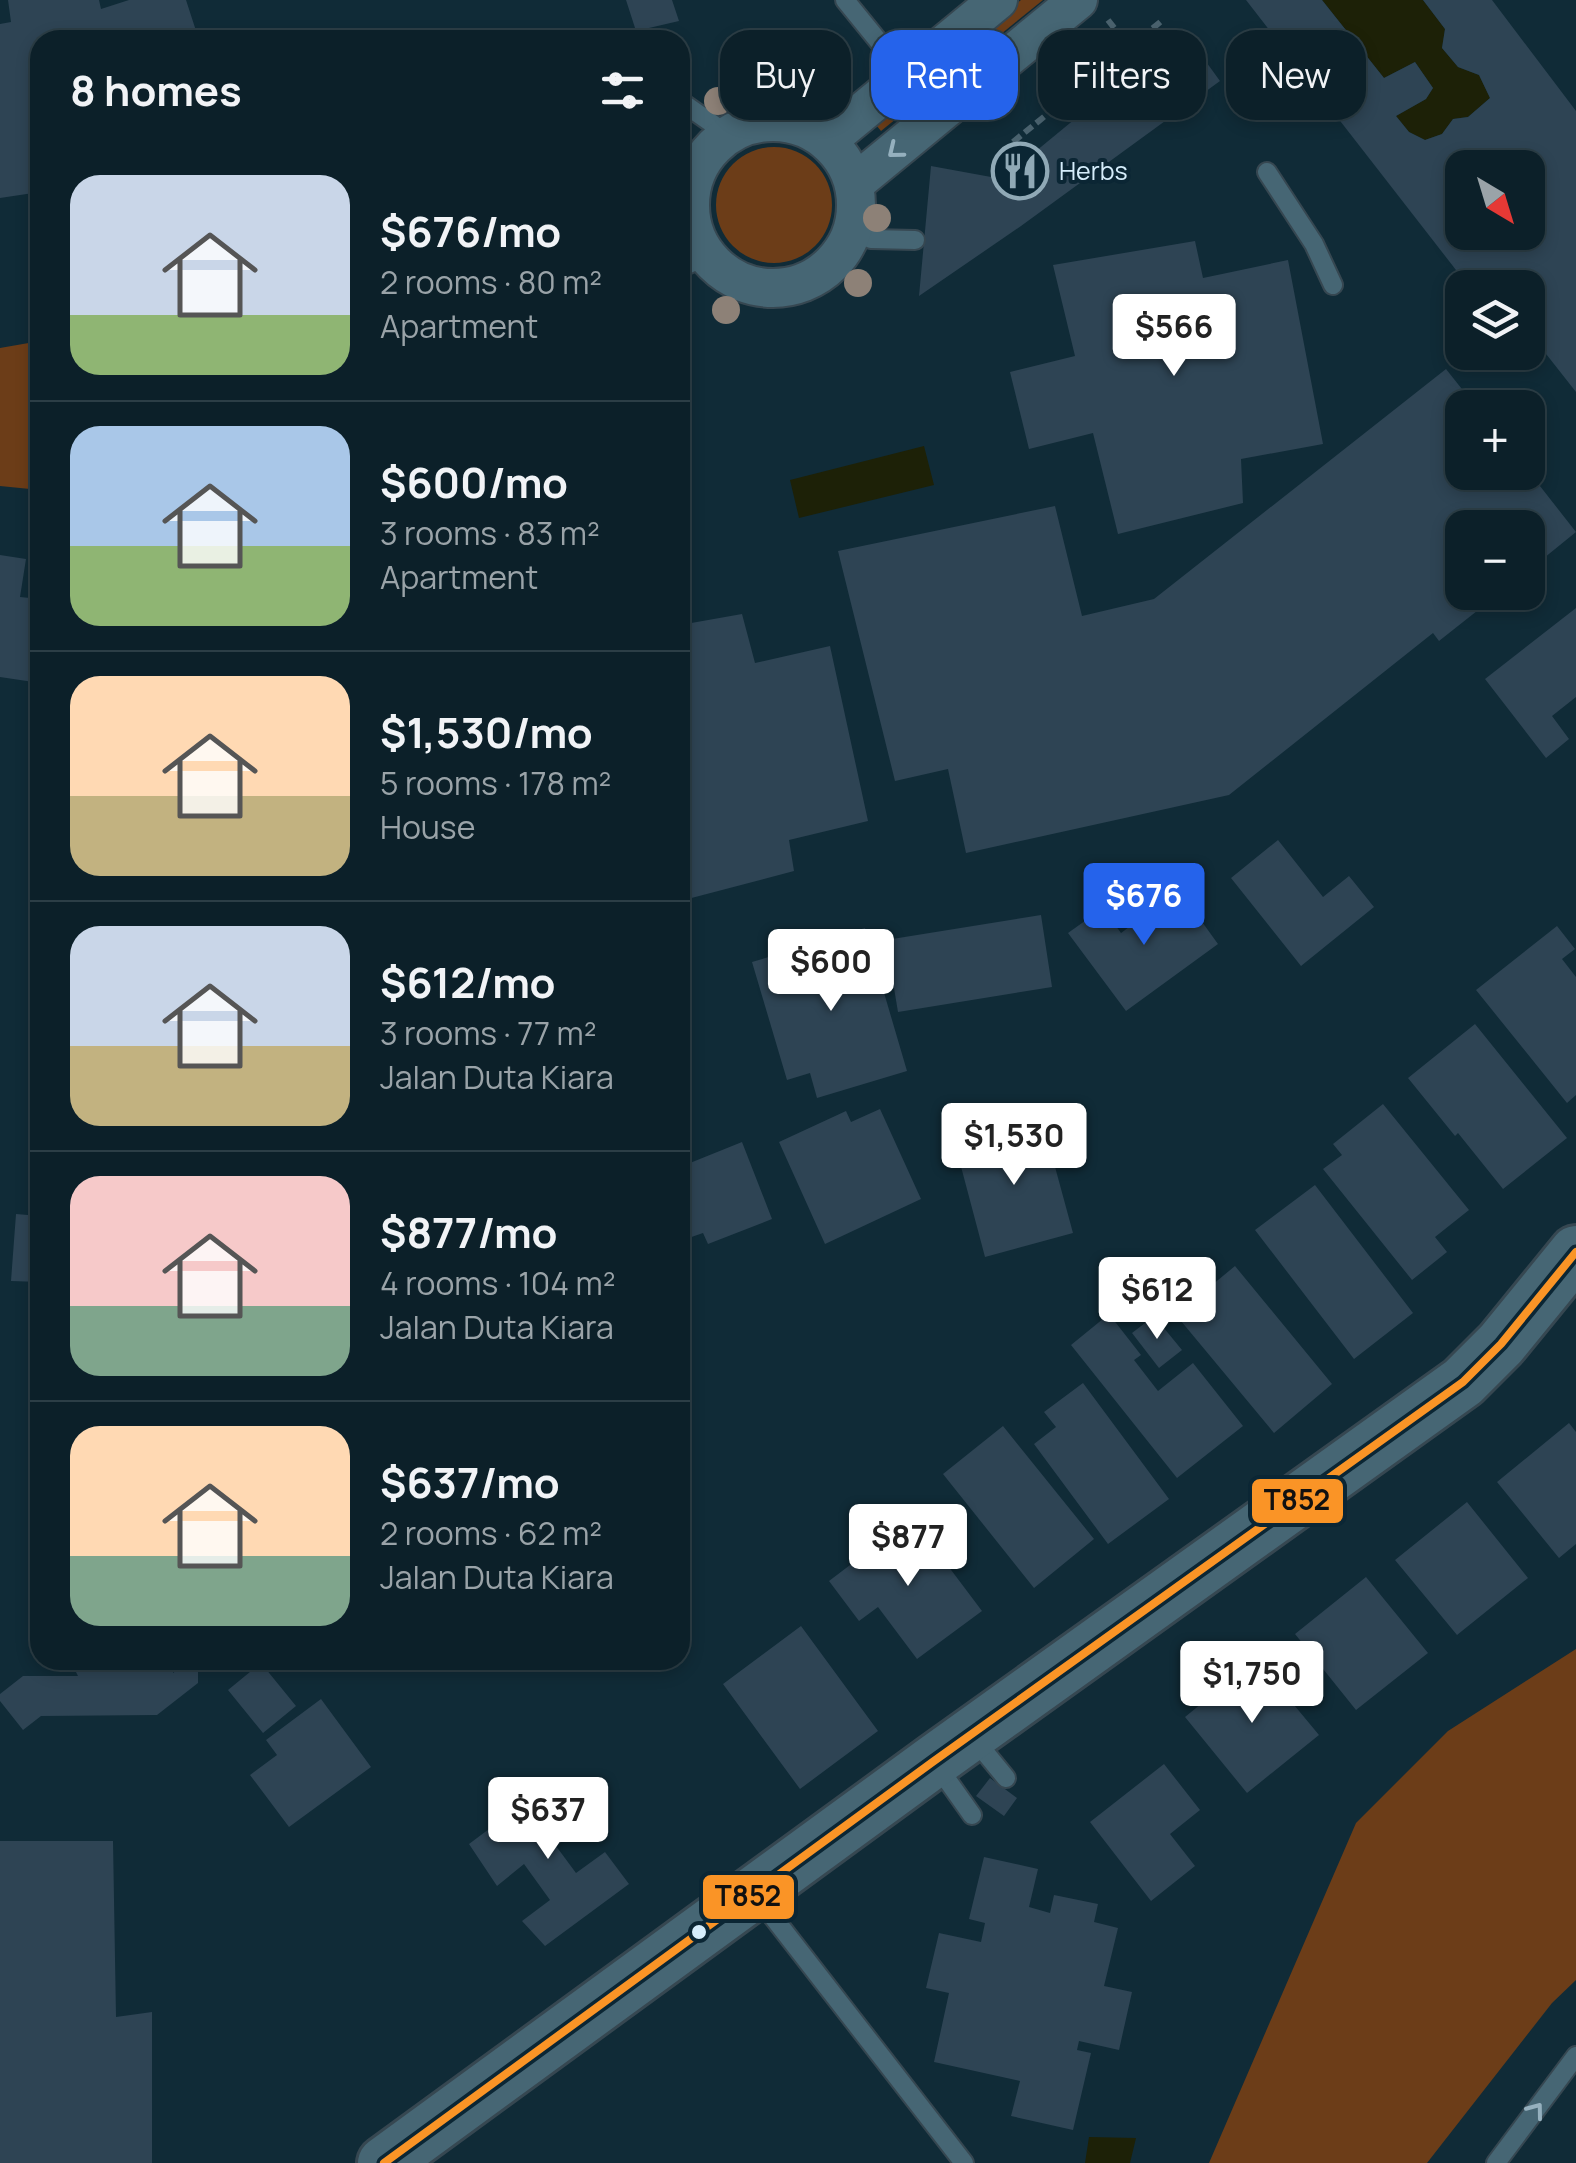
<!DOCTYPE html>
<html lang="en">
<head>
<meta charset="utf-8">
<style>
  body { margin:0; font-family:Manrope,sans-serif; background:#152831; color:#f1f3f6; height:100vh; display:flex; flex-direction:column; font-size:38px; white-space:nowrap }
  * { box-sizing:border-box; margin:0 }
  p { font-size:32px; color:#9aa3a8 }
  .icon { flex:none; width:55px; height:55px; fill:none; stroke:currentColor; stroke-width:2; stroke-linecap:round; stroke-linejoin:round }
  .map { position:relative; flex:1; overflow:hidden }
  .drawer { position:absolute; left:30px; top:30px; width:660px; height:1640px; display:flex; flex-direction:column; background:#0c2029; border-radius:30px; box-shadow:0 5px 15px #0003,0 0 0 2px #2c3e46 }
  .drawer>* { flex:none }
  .top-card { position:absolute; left:720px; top:30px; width:705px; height:90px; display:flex; gap:20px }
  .needle { width:65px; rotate:142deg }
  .buttons { position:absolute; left:1445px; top:150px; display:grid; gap:20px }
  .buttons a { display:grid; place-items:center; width:100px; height:100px; border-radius:20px; background:#0c2029; box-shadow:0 5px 15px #0003,0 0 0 2px #2c3e46; font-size:50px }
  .price { position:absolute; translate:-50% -85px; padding:0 22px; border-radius:10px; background:#fff; color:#222; font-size:32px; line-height:65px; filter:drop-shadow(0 2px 5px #0008) }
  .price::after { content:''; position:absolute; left:50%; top:60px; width:30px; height:22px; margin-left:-15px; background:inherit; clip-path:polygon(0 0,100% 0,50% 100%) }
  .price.on { background:#2563eb; color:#fff }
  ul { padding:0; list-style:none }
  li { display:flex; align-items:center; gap:30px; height:250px; padding:0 40px }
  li+li { border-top:2px solid #2c3e46 }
  li span { display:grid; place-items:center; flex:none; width:280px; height:200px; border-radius:30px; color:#555 }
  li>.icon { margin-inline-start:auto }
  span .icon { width:120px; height:120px; fill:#fffc; stroke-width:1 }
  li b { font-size:42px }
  h2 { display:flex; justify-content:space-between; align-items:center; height:120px; padding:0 40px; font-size:42px }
  .chip { padding:0 35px; border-radius:30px; background:#0c2029; box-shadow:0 5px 15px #0003,0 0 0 2px #2c3e46; font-size:35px; line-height:90px }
  .chip.on { background:#2563eb; color:#fff }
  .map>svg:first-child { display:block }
  .green { fill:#6c3d18 }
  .water { fill:#1d2107 }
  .building { fill:#2e4454; fill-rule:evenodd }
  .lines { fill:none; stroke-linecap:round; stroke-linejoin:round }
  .service-casing { stroke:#364751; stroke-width:22 }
  .minor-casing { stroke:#364751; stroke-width:42 }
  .secondary-casing { stroke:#364751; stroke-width:58 }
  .path { stroke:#4a626e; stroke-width:6; stroke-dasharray:10 5; stroke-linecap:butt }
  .service { stroke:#466674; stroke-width:18 }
  .minor { stroke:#466674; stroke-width:38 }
  .secondary { stroke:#466674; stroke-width:52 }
  .bus-1-casing { stroke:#0b2634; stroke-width:15 }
  .bus-1 { stroke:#fa9426; stroke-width:8 }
  .tree { fill:#8d8177 }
  .oneway { stroke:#95b0be }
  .bus-dot { fill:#d5edfb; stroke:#0b2634; stroke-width:4 }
  .labels { text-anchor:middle; stroke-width:8; stroke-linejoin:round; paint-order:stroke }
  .poi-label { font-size:25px; fill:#d5edfb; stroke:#0b2634; text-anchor:start }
  .line-badge { stroke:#0b2634; stroke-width:4 }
  .pale-badge-label { font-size:28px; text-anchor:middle; font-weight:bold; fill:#111 }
</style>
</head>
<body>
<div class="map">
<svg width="1576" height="2163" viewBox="0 0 1576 2163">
  <rect width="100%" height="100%" fill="#102b37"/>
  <path class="green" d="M1021,0H1043L881,131L872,120Z
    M716 205a58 58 0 1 1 116 0a58 58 0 1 1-116 0Z
    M40,341V490L0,486V348Z
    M1576,1649V1980L1552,2003L1427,2163H1209L1356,1823L1448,1731Z"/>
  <path class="water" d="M1322,0H1423L1445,29L1442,48L1458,67L1479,75L1490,98L1468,117L1453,119L1442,134L1425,140L1409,132L1396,116L1426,99L1433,88L1415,62L1384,78Z
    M924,446L934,485L799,518L790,480Z
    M1089,2137L1136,2138L1130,2163H1085Z"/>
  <path class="building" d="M8,0H99L101,9L129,0H186L199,40H40V192L0,198V24L11,22Z
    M626,0H672L679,21L636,31Z
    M1246,0H1322L1384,78L1415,62L1433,88L1426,99L1396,116L1409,132L1425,140L1442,134L1453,119L1468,117L1490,98L1479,75L1458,67L1442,48L1445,29L1423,0H1492L1576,111V392L1528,331V288H1493L1488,280L1478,288H1470ZM1462,168H1528V232H1462Z
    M1183,30L1220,81L1021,226L919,296L931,166L1002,179Z
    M1195,241L1203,278L1288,260L1323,444L1241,459L1243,503L1118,534L1093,433L1029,449L1010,372L1075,356L1053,265Z
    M1446,369L1477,408H1462V472H1529L1576,532L1528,571V528H1462V592H1501L1439,641L1433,633L1229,795L966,853L948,769L895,781L838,551L1055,506L1082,616L1154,599Z
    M0,555L26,559L20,597L40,599V683L0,677Z
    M1576,608V697L1552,716L1569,739L1546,758L1485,679Z
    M742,614L755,663L830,646L868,821L789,840L794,871L680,901V625Z
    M1278,840L1323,897L1349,876L1374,907L1301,966L1231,878Z
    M1179,890L1218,944L1126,1011L1068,933L1103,908L1121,933Z
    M1041,915L1052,987L898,1012L886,940Z
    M1557,926L1575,949L1562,959L1576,977V1095L1567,1103L1476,990Z
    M865,928L907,1071L817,1098L810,1073L787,1080L752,962Z
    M1475,1024L1567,1138L1503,1189L1458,1133L1455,1136L1408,1078Z
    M1383,1104L1469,1210L1435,1237L1447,1252L1412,1280L1323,1169L1342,1155L1333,1144Z
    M880,1109L921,1199L825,1244L779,1142L846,1111L851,1122Z
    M1042,1119L1073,1233L985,1257L955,1144Z
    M742,1142L772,1219L708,1244L703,1233L680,1241V1167Z
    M1315,1185L1413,1313L1354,1359L1255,1230Z
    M16,1214L40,1216V1282L11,1281Z
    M1235,1266L1332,1384L1274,1433L1166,1303L1203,1273L1212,1285Z
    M1109,1314L1141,1355L1134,1360L1158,1391L1193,1363L1243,1426L1177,1478L1071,1345Z
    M1154,1316L1182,1350L1159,1368L1132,1333Z
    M1083,1383L1169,1499L1108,1544L1034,1444L1056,1427L1044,1412Z
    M1569,1423L1576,1432V1544L1559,1558L1497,1482Z
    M1003,1426L1094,1539L1034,1588L943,1474Z
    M1467,1502L1528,1578L1457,1635L1395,1560Z
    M912,1518L982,1611L917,1659L878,1607L859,1621L829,1581Z
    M1366,1577L1428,1653L1356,1710L1295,1634Z
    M801,1626L878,1731L800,1789L723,1684Z
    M1256,1659L1319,1735L1247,1793L1185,1717Z
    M70,1660H173V1673L189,1660H198V1683L157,1715L41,1716L23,1730L0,1701V1694L23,1676H78Z
    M261,1663L296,1706L263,1733L228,1690Z
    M321,1699L371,1767L289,1827L250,1775L277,1755L266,1740Z
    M1164,1764L1200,1810L1170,1834L1195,1866L1151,1901L1090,1822Z
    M990,1778L1017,1798L1004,1816L976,1796Z
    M554,1780L586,1824L556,1846L576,1873L605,1852L629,1884L545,1946L522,1921L550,1900L524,1864L497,1886L469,1844Z
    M0,1841H113L116,2017L152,2012V2163H0Z
    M984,1857L1038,1869L1029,1907L1050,1913L1054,1895L1098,1904L1094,1922L1118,1928L1104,1986L1132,1992L1119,2050L1079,2041L1077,2050L1091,2053L1073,2130L1011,2116L1020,2081L934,2062L949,1993L926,1988L939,1933L981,1942L985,1923L969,1919Z"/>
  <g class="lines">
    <g class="service-casing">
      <path id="service" d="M845,0L906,75
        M680,101L727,134
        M1267,172L1314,244L1333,285
        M852,231L871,239L915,240
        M680,268L706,256
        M974,1739L1006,1778
        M938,1767L972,1815
        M756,1895L964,2163
        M1496,2163L1576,2056"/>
    </g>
    <g class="minor-casing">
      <path id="minor" d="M690 205a83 83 0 1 1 166 0a83 83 0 1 1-166 0Z
        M827,141L998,0
        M854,184L1078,0"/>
    </g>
    <g class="secondary-casing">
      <path id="secondary" d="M384,2163L934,1761L1463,1382L1501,1344L1576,1252"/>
    </g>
    <path class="path" d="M1108,20L1129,47
      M1050,65L1072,94
      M1090,79L1073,60L1096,40L1091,33
      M1013,142L1164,19"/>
    <use href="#service" class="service"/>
    <use href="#minor" class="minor"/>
    <use href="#secondary" class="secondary"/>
    <g class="bus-1-casing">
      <path id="bus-1" d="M384,2163L934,1761L1463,1382L1501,1344L1576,1252"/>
    </g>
    <use href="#bus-1" class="bus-1"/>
  </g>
  <g class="tree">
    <circle cx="775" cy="94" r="14"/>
    <circle cx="747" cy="96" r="14"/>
    <circle cx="804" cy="99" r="14"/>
    <circle cx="718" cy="101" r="14"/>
    <circle cx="877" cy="218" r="14"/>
    <circle cx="858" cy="283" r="14"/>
    <circle cx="726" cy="310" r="14"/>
  </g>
  <defs><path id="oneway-chevron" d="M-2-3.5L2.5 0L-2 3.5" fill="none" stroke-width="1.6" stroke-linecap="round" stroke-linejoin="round" transform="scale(2.5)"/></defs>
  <g class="oneway">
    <use href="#oneway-chevron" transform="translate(895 151) rotate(141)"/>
    <use href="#oneway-chevron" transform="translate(1536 2110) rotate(-53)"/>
  </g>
  <defs>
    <g id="restaurant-ring" transform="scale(2.875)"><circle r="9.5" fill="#0b2634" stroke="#90a9b6" stroke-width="1.5"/><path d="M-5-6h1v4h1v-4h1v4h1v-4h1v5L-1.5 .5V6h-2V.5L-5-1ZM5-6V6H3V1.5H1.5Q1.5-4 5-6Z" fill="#90a9b6"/></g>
  </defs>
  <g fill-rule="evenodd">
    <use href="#restaurant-ring" x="1020" y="171"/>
  </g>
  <circle class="bus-dot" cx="699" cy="1932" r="9"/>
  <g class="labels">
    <g class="poi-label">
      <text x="1059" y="180">Herbs</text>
    </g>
  </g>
  <g class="line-badge">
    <rect x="1250" y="1477" width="95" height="48" rx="10" fill="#fa9426"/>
    <rect x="701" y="1873" width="95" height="48" rx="10" fill="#fa9426"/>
  </g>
  <g class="pale-badge-label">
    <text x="1297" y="1510">T852</text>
    <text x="748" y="1906">T852</text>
  </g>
</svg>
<div class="buttons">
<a><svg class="needle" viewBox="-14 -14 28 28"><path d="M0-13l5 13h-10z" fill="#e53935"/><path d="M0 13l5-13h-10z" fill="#9aa3a8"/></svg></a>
<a><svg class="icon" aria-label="layers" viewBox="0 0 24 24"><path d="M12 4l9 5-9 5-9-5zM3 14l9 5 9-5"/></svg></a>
<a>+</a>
<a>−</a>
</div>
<b class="price" style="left:1174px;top:379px">$566</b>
<b class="price on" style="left:1144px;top:948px">$676</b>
<b class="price" style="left:831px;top:1014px">$600</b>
<b class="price" style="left:1014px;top:1188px">$1,530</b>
<b class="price" style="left:1157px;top:1342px">$612</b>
<b class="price" style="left:908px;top:1589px">$877</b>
<b class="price" style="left:1252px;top:1726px">$1,750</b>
<b class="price" style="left:548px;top:1862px">$637</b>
<div class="top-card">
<a class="chip">Buy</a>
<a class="chip on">Rent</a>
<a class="chip">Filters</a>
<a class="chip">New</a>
</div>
<section class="drawer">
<h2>8 homes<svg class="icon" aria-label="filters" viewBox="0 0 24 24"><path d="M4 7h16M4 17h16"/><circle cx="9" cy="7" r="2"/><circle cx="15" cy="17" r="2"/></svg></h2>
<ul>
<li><span style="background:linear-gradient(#c9d6e8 70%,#8fb573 0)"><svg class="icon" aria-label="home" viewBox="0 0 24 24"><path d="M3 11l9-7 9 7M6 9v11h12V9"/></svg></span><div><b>$676/mo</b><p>2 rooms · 80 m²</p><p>Apartment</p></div></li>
<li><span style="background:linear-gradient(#a9c7e8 60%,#8fb573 0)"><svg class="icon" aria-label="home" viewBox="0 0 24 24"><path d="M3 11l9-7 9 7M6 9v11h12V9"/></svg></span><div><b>$600/mo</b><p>3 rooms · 83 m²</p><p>Apartment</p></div></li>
<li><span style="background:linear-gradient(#ffd9b3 60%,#c2b280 0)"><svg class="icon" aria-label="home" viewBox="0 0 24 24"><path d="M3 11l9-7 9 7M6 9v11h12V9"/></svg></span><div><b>$1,530/mo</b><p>5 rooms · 178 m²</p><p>House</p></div></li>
<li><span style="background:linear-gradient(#c9d6e8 60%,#c2b280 0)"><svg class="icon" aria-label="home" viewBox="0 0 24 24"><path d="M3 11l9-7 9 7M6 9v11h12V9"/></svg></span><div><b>$612/mo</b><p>3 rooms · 77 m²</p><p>Jalan Duta Kiara</p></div></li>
<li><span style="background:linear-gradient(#f6c9c9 65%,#7fa58c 0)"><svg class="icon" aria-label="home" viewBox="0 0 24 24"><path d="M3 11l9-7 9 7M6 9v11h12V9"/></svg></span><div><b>$877/mo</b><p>4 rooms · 104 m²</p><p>Jalan Duta Kiara</p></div></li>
<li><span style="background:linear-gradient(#ffd9b3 65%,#7fa58c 0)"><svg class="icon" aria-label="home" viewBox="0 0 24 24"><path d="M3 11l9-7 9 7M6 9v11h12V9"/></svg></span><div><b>$637/mo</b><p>2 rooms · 62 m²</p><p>Jalan Duta Kiara</p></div></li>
</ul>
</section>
</div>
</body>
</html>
